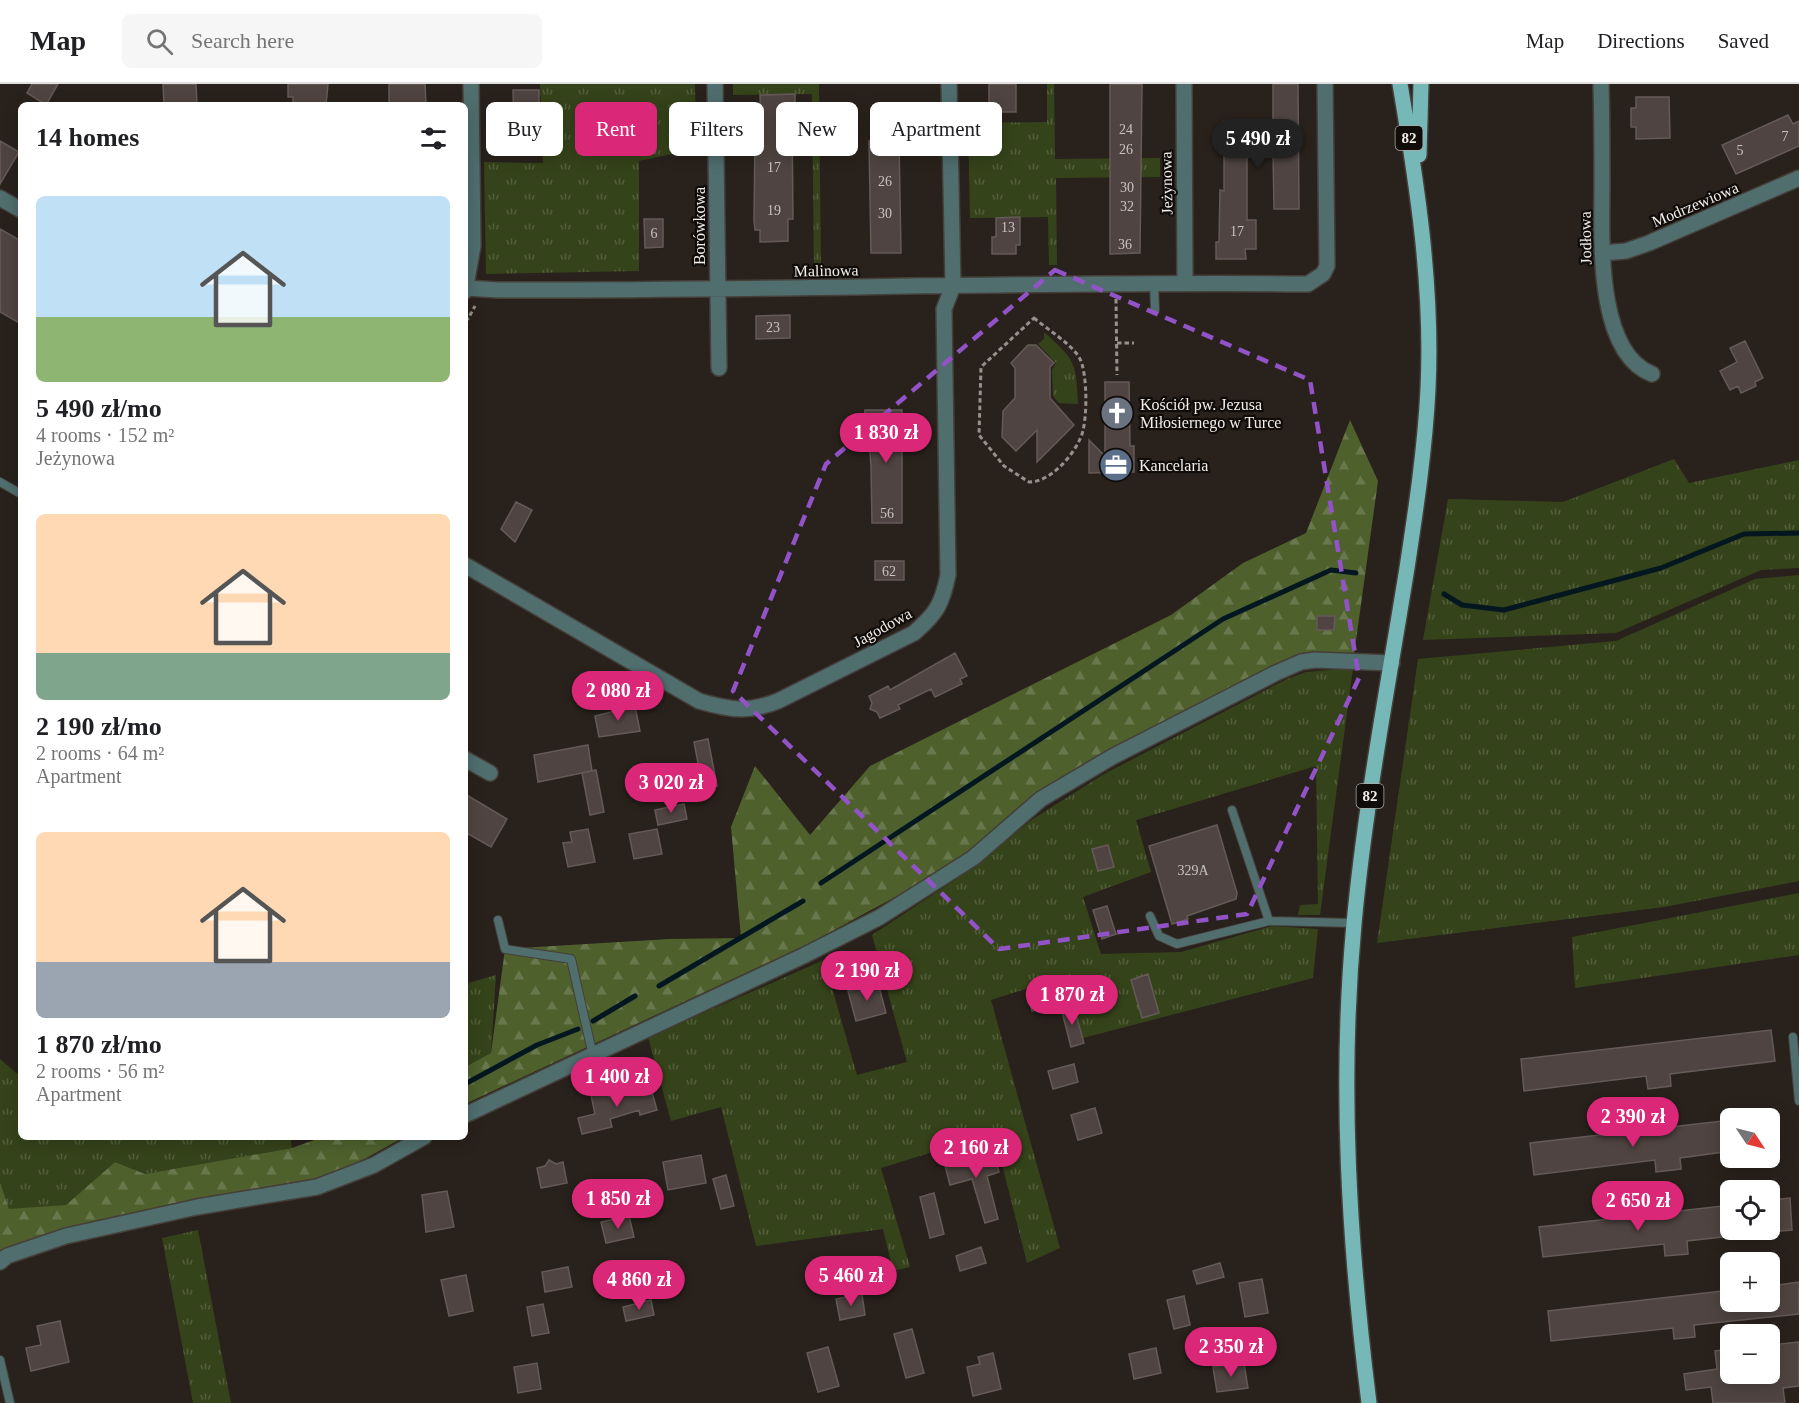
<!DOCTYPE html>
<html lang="en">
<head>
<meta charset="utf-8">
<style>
  body { margin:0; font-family:Georgia,serif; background:#f6f6f6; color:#202124; height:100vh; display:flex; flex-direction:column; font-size:22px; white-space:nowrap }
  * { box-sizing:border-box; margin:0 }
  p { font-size:20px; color:#757577 }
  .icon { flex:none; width:33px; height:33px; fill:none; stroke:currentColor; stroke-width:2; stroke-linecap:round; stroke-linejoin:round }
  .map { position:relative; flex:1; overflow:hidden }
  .sheet { position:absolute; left:18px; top:18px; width:450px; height:1038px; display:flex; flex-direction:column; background:#fff; border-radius:9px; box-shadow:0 3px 15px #0003 }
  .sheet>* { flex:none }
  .banner { position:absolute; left:486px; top:18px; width:570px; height:54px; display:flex; gap:12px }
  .needle { width:39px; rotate:125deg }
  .controls { position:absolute; left:1720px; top:1024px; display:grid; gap:12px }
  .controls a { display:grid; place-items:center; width:60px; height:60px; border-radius:9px; background:#fff; box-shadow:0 3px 15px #0003; font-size:30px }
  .price { position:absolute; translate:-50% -51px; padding:0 14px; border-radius:21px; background:#db2777; color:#fff; font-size:20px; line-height:39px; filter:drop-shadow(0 2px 3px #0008) }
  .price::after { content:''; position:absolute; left:50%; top:36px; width:18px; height:14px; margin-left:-9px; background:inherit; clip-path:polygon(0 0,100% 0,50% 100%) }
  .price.current { background:#222; color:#fff }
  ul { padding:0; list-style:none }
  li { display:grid; align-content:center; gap:12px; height:318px; padding:0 18px }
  li span { display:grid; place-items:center; height:186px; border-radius:9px; color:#555 }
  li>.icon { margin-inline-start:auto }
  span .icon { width:108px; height:108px; fill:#fffc; stroke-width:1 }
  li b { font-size:26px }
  h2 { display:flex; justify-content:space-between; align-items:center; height:72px; padding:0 18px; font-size:26px }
  .chip { padding:0 21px; border-radius:9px; background:#fff; box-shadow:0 3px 15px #0003; font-size:21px; line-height:54px }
  .chip.current { background:#db2777; color:#fff }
  header { display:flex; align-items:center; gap:36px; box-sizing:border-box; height:84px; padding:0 30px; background:#fff; border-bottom:2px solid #e0e0e0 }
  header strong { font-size:28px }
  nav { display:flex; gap:33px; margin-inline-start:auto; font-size:21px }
  .search { width:420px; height:54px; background:#f6f6f6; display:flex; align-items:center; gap:15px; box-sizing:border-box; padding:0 21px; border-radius:9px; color:#757577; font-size:22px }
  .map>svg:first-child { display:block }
  .grass { fill:url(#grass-tufts) }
  .forest { fill:url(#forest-firs) }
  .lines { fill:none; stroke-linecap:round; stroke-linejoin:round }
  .stream { stroke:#041620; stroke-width:5 }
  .building { fill:#4f4441; stroke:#655a57; stroke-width:1.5 }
  .service-casing { stroke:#453e39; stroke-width:10 }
  .minor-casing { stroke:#453e39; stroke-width:18 }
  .primary-casing { stroke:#453e39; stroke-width:18 }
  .path { stroke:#97918d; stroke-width:3; stroke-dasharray:4.5 3; stroke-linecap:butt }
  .service { stroke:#4f6e6d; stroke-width:8 }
  .minor { stroke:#4f6e6d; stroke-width:15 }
  .primary { stroke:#76b8b8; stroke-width:15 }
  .marked { fill:none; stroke:#9353c8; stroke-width:4.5; stroke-dasharray:12 8; stroke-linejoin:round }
  .labels { text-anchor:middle; stroke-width:4.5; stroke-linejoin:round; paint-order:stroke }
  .number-label { font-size:14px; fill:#c9c3c0 }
  .shield { fill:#0f0c0a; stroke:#aeaaa7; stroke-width:1.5 }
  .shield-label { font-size:15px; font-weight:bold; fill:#f2edea }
  .street-label { font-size:16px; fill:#f2edea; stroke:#0f0c0a }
  .poi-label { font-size:16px; fill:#f2edea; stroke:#0f0c0a; text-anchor:start }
</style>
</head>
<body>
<header>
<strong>Map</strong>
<div class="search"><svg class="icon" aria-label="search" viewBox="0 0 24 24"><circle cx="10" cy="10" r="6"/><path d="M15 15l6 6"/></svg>Search here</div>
<nav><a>Map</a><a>Directions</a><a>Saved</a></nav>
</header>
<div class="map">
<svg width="1799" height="1319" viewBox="0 0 1799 1319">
  <defs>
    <pattern id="grass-tufts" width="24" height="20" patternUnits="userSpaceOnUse" patternTransform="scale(1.5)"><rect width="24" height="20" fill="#35431a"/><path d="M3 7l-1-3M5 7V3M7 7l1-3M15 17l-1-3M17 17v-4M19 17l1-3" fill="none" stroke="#535e3b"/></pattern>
    <pattern id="forest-firs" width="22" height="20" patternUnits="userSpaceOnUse" patternTransform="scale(1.5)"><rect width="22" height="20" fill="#4e612d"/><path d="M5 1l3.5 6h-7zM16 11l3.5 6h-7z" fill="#68784c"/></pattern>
  </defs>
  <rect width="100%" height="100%" fill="#29221c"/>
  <path class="grass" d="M540,0H695L696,65L639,77V187L486,190L484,78L543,79Z
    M733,0H819L821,184H814L812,10L733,11Z
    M1047,0H1054L1055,75L1160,74V93L1056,94L1057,181H1049L1048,133L970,134L968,39L1047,38Z
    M1044,248C1076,277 1076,278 1078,320L1059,319L1053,312L1052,286L1056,279L1038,260L1044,255Z
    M1674,375L1689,399L1799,376V484L1761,486L1616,549L1423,556L1448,415L1563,418Z
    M1799,491V797L1664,823L1377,859L1418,575L1616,557L1755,495Z
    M1353,584L1320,831H1298L1300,821L1318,820L1316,682L1136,736L1151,788L1083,813L1101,870L1181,868L1272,842L1318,845L1313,894L1083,954L1066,892L991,916L1060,1164L1027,1179L994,1049L881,1084L910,1183L893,1187L883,1145L756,1162L721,1023L671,1037L648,953L824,876L857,991L907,978L872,851L955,796L1033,735L1104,690L1287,595L1306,588Z
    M1799,809V871L1575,904L1572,853Z
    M496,891L491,969L465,983V900Z
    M0,975L21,993V1053H290L292,1064L145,1090L115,1078L66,1121L9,1126L0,1098Z
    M198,1146L231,1319H193L162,1154Z"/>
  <path class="forest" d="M1350,336L1378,397L1354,571L1295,573L1018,726L957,776L923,798L810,859L465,1020V983L491,969L505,865L669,855L741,854L731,743L755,682L810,751L870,682L1171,531L1243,479L1306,449Z
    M323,1053H404L352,1082L321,1094L225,1110L132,1130L0,1169V1098L9,1125L66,1121L115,1078L145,1090L292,1064Z"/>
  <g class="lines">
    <path class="stream" d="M1444,510L1462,521L1504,526L1661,484L1744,450L1799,449
      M821,799L1223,535L1331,486L1356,489
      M659,902L803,817
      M593,937L635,912
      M465,1000L537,961L578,945"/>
  </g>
  <path class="building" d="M32,0H58L46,21L27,9Z
    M163,0H196L197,21H164Z
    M288,0H328L326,21H293V13H288Z
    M389,0H425L426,21H389Z
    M989,0H1016V28H989Z
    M1110,0H1142L1140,169L1110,170Z
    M1273,0H1298L1299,125H1274L1273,70L1247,71V136H1256V165H1245L1246,175H1216V158H1219L1220,106L1224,107V37L1273,39Z
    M513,6H539V44H514Z
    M795,10V32H792L793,135H788V157L760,158V146H755L754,136L755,53H761L760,11Z
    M1636,13H1669L1670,54L1636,55V43H1631V24H1636Z
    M1788,31L1793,40L1799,37V62L1736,90L1722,61Z
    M899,56L901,169H871L869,57Z
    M0,57L19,68L0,100Z
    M1020,133V161H1016V170H992V153H996V134Z
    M644,135H663V163L645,164Z
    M0,145L21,157V240L0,228Z
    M790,231V254L756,255V232Z
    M1745,257L1763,294L1755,298L1756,302L1741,309L1738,302L1730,306L1720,287L1737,278L1730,264Z
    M1028,261H1036L1054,279L1050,283V314L1074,341L1037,378V346L1016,367L1002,353L1003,327L1015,314V284L1011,279Z
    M1105,298H1129L1130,362H1134V388L1089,389V356L1105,372Z
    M865,326H902V439H872L871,382L868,345H864Z
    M516,418L532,426L515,458L501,445Z
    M875,477H904V496H875Z
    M1317,532H1335L1334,546H1317Z
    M955,569L967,592L960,595L962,600L935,613L931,605L898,621L900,625L880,634L877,628L870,625L872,619L869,612L888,602L890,606Z
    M635,622L640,647L599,653L595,632Z
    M708,655L717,702L703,705L694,658Z
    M588,661L592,687L538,698L534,671Z
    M596,686L604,728L590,731L582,689Z
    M465,710L507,735L491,763L465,748Z
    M684,720L687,735L658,741L655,726Z
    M1217,741L1237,809L1236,815L1187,832L1188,835L1172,840L1149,762Z
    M588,745L595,778L568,783L563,759L572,758L570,748Z
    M657,745L662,770L634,775L629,750Z
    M1108,761L1114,783L1098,787L1092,765Z
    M1107,822L1116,850L1102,855L1093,826Z
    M1148,890L1159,929L1142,934L1131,896Z
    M878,899L886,929L856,937L848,907Z
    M1068,900L1072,916L1032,927L1028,911Z
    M1073,920L1084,959L1071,963L1061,924Z
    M1771,946L1775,977L1670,990L1671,1002L1648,1005L1646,992L1524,1007L1521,975Z
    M1074,980L1078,998L1053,1005L1048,987Z
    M650,1001L657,1026L640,1031L639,1026L610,1035L612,1043L582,1050L578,1034L595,1030L591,1011L608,1007L609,1012Z
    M1095,1024L1102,1049L1078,1056L1071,1031Z
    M1731,1036V1067L1680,1074L1681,1085L1656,1088L1655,1076L1534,1091L1530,1059Z
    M993,1066L999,1088L987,1092L998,1135L985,1139L972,1095L950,1101L944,1078Z
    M701,1071L706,1099L668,1106L663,1078Z
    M549,1076L556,1080L563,1078L567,1099L541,1104L537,1084L545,1082Z
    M726,1091L734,1122L721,1125L713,1095Z
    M447,1107L454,1143L426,1148L422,1111Z
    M934,1109L944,1150L930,1154L920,1113Z
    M1790,1114L1792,1146L1770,1148V1116Z
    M1731,1121V1152L1687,1157L1688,1170L1665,1172L1664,1160L1543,1173L1539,1143Z
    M629,1132L634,1153L606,1159L601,1138Z
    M981,1163L986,1179L960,1187L956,1172Z
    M1220,1179L1224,1193L1197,1200L1193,1187Z
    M568,1183L572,1203L545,1208L542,1188Z
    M466,1191L473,1227L449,1232L441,1196Z
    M1262,1195L1268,1229L1245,1233L1239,1199Z
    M1799,1198V1230L1694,1241L1695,1253L1674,1255L1673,1244L1551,1257L1548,1227L1731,1206V1218H1770V1202Z
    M862,1210L865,1231L840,1236L836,1215Z
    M1184,1212L1190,1241L1174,1245L1167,1216Z
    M651,1216L654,1231L626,1237L623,1223Z
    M543,1220L549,1249L532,1252L527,1223Z
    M60,1237L69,1278L31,1287L26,1264L41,1261L37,1242Z
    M912,1245L924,1289L906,1294L894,1250Z
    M1799,1258V1302L1783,1304L1785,1319H1713L1711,1303L1686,1306L1684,1290L1717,1285L1715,1267L1731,1265V1290H1770V1261Z
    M828,1263L839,1302L818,1308L807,1269Z
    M1156,1264L1161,1289L1134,1295L1129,1270Z
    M993,1269L1001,1305L973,1312L967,1283L980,1280L978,1273Z
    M537,1279L541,1305L518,1309L514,1283Z
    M1244,1279L1248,1304L1217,1308L1213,1283Z"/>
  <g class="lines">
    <g class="service-casing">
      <path id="service" d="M1154,199L1155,226
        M0,398L21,410
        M1232,726L1269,837L1354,839
        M1150,832L1159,852L1177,860L1269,837
        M498,836L505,865L571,875L593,972
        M1793,953L1799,1017
        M0,1276L10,1319"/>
    </g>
    <g class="minor-casing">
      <path id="minor" d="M715,0L719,284
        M1184,0L1185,199
        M1601,0C1602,34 1602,67 1602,101C1602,152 1595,268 1652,290
        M0,114L21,126
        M1602,169L1626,167L1649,159L1799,94
        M466,204L498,206C768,207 1038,197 1308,200L1323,190L1327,182L1325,0
        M465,207L473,162L471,0
        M465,481L699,617C731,626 747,629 778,617L914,549C937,529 942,520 948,491L944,225L953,202L949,0
        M465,675L490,689
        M465,1031L805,871L880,833L973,774L1041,715L1112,673L1276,589L1301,578L1315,576L1392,579
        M0,1178L7,1172L66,1152L197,1123L317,1103L374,1081L424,1053"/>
    </g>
    <g class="primary-casing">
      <path id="primary" d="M1419,71L1421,0
        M1369,1319C1349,1160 1339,1000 1354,840C1365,721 1388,602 1407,484C1416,425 1425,365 1428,305C1433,203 1417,100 1400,0"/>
    </g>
    <path class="path" d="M1116,215L1117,291
      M465,233L468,235L475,222
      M1034,234C1048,246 1069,258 1079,273C1088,287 1088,341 1080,355C1072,373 1050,398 1029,398L1004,382L979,351L981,283Z
      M1117,259H1134"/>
    <use href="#service" class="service"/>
    <use href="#minor" class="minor"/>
    <use href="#primary" class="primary"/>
  </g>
  <path class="marked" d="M1055,186L1310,296L1359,594L1247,830L999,865L733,607L826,380Z"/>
  <defs>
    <g id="church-disc" transform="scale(1.725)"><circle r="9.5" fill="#6b7280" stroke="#0f0c0a"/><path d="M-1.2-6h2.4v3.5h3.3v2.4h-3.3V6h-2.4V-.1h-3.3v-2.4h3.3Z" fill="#fff"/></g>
    <g id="office-disc" transform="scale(1.725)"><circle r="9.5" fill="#5c6f8a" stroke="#0f0c0a"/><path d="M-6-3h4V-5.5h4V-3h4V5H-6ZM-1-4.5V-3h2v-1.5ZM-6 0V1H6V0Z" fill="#fff"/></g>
  </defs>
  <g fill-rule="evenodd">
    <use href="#church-disc" x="1117" y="329"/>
    <use href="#office-disc" x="1116" y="381"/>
  </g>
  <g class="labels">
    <g class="number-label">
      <text x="1126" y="50">24</text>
      <text x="1785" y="57">7</text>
      <text x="1126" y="70">26</text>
      <text x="1740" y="71">5</text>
      <text x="774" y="88">17</text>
      <text x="885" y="102">26</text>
      <text x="1127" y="108">30</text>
      <text x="1127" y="127">32</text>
      <text x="774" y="131">19</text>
      <text x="885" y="134">30</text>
      <text x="1008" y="148">13</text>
      <text x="1237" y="152">17</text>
      <text x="654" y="154">6</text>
      <text x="1125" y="165">36</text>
      <text x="773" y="248">23</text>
      <text x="887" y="434">56</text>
      <text x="889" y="492">62</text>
      <text x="1193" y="791">329A</text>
    </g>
    <g class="shield">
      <rect x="1395.5" y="42" width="27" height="24" rx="4.5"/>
      <rect x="1356.5" y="700" width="27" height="24" rx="4.5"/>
    </g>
    <g class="shield-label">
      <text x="1409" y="59">82</text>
      <text x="1370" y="717">82</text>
    </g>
    <g class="street-label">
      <text transform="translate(1166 99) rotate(-91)" y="6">Jeżynowa</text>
      <text transform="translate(1695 120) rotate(-23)" y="6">Modrzewiowa</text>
      <text transform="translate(699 142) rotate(-90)" y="6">Borówkowa</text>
      <text transform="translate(1585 154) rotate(-91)" y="6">Jodłowa</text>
      <text transform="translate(826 186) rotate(-1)" y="6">Malinowa</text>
      <text transform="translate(882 543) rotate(-29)" y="6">Jagodowa</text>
    </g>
    <g class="poi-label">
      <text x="1140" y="326">Kościół pw. Jezusa<tspan x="1140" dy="18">Miłosiernego w Turce</tspan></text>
      <text x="1139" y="387">Kancelaria</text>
    </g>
  </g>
</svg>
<div class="controls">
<a><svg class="needle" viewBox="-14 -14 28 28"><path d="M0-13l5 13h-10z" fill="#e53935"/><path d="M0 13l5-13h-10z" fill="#757577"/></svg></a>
<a><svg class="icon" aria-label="locate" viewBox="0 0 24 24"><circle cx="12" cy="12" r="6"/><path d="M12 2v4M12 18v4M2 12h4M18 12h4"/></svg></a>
<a>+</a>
<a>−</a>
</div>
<b class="price current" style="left:1258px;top:86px">5 490 zł</b>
<b class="price" style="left:886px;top:380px">1 830 zł</b>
<b class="price" style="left:618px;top:638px">2 080 zł</b>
<b class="price" style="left:671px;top:730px">3 020 zł</b>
<b class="price" style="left:867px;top:918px">2 190 zł</b>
<b class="price" style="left:1072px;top:942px">1 870 zł</b>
<b class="price" style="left:617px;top:1024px">1 400 zł</b>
<b class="price" style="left:1633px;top:1064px">2 390 zł</b>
<b class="price" style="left:976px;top:1095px">2 160 zł</b>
<b class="price" style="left:618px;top:1146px">1 850 zł</b>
<b class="price" style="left:1638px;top:1148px">2 650 zł</b>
<b class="price" style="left:851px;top:1223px">5 460 zł</b>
<b class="price" style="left:639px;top:1227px">4 860 zł</b>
<b class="price" style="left:1231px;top:1294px">2 350 zł</b>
<div class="banner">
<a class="chip">Buy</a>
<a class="chip current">Rent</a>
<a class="chip">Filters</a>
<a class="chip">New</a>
<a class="chip">Apartment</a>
</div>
<section class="sheet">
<h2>14 homes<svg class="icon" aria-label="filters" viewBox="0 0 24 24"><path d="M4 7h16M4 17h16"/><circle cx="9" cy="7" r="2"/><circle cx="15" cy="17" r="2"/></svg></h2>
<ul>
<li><span style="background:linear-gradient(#bfe0f5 65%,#8fb573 0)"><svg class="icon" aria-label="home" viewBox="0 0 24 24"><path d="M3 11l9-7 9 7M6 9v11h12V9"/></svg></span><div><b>5 490 zł/mo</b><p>4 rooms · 152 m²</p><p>Jeżynowa</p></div></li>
<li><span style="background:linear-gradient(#ffd9b3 75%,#7fa58c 0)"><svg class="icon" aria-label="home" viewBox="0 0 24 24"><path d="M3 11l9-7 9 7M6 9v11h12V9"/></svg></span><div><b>2 190 zł/mo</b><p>2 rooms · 64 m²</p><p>Apartment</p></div></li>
<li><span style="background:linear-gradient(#ffd9b3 70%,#9aa5b1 0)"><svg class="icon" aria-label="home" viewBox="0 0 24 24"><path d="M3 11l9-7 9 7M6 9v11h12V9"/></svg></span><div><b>1 870 zł/mo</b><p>2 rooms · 56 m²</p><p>Apartment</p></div></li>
</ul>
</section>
</div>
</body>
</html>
